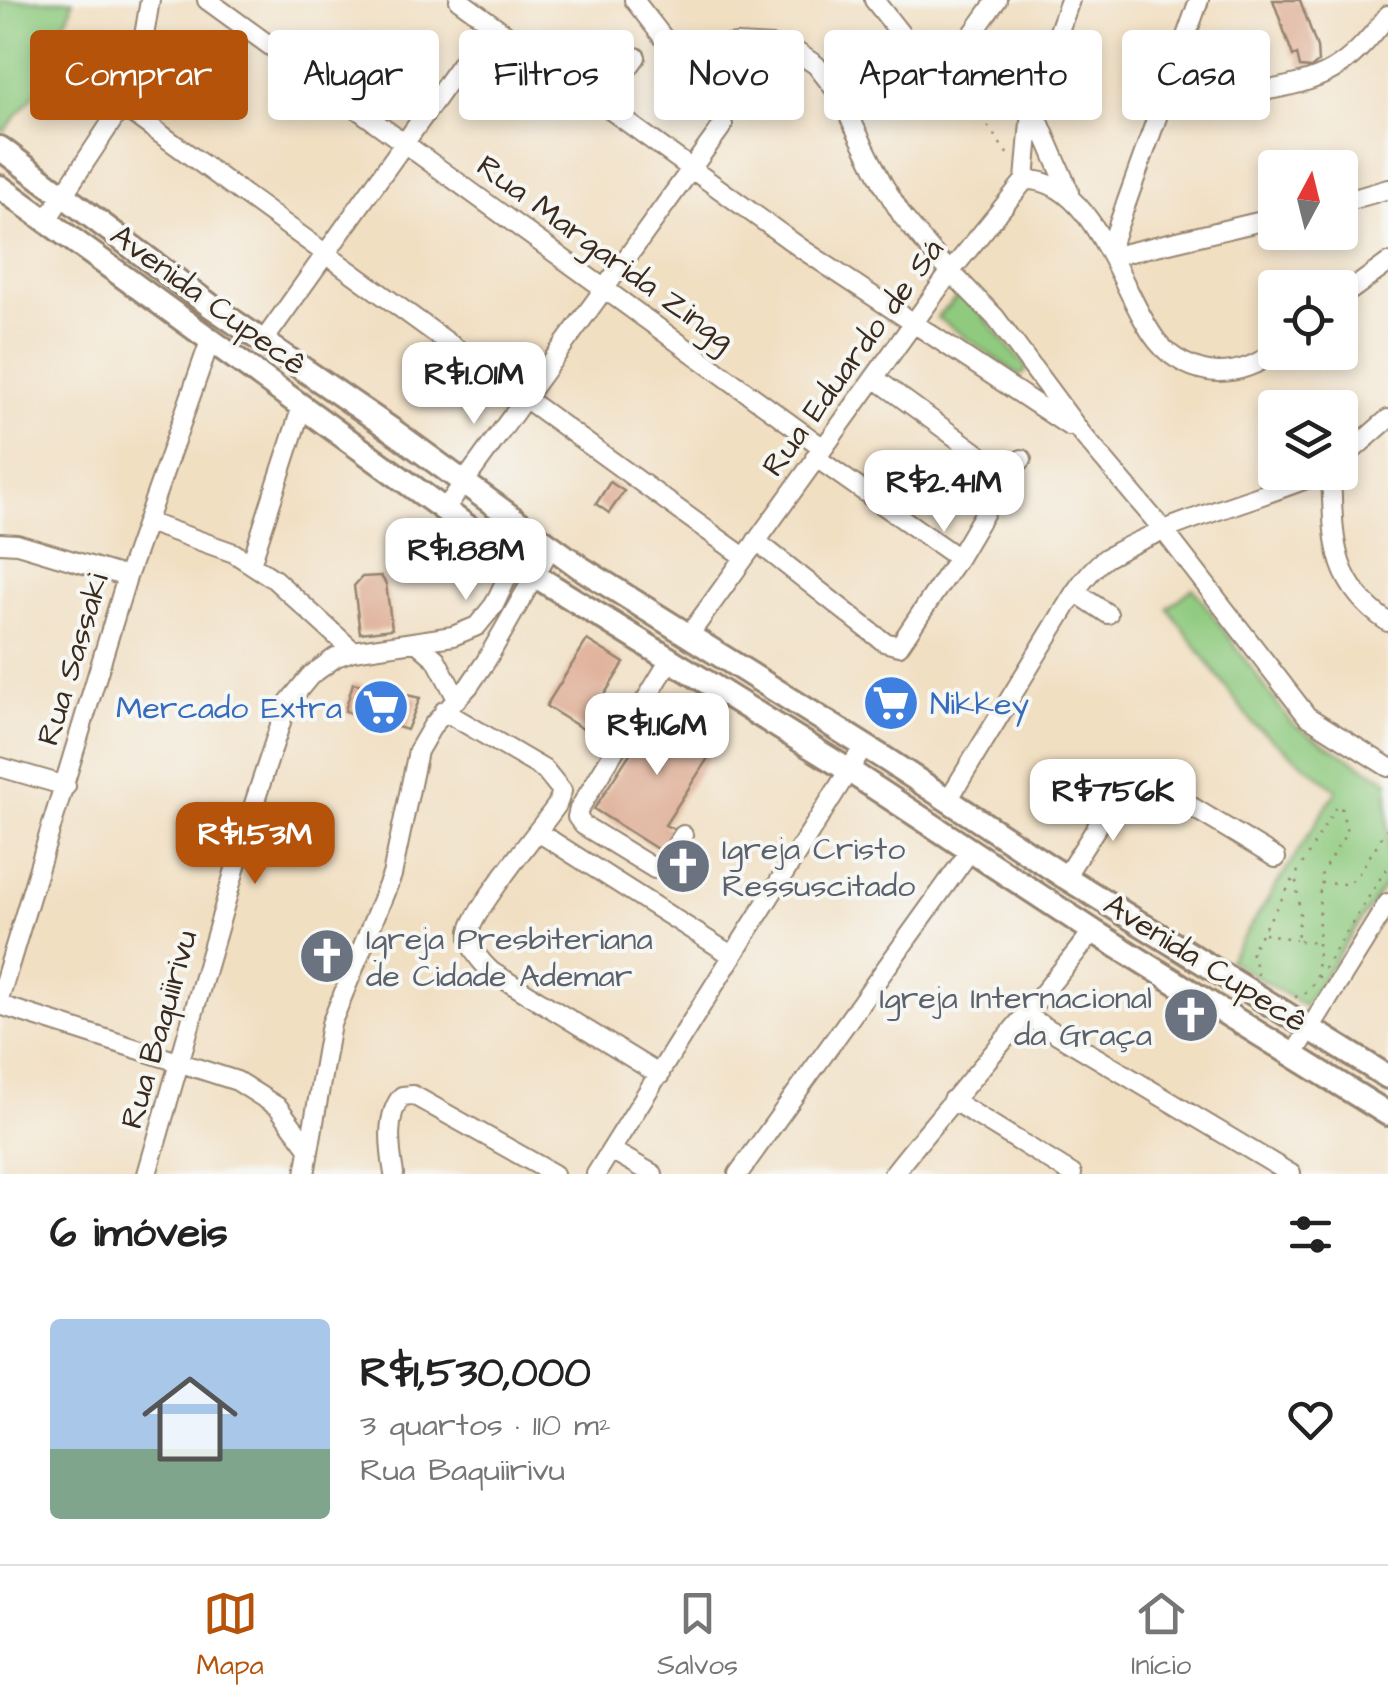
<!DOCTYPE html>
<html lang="pt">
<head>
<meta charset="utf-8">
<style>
  body { margin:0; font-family:"Architects Daughter",sans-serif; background:#f2f2f2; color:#222; height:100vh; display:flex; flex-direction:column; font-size:38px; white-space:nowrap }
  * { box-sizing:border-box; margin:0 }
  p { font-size:32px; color:#767676 }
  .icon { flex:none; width:55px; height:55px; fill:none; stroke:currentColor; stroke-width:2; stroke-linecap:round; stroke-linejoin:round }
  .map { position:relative; height:1174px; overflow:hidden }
  .panel { display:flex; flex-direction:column; background:#fff; flex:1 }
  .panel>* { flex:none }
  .guide { position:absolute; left:30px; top:30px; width:1330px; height:90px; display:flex; gap:20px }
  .needle { width:65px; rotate:7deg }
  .controls { position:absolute; left:1258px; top:150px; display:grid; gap:20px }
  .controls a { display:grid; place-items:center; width:100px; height:100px; border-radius:10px; background:#fff; box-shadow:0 5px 15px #0003; font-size:50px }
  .price { position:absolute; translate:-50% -85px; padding:0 22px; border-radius:20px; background:#fff; color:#222; font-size:32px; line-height:65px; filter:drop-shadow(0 2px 5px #0008) }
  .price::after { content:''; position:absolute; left:50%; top:60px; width:30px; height:22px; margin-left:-15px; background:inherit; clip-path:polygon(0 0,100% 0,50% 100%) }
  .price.on { background:#b45309; color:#fff }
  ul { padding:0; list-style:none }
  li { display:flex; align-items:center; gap:30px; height:250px; padding:0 50px }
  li+li { border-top:2px solid #e0e0e0 }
  li span { display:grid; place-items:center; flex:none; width:280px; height:200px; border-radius:10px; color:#555 }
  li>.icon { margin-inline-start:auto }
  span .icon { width:120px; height:120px; fill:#fffc; stroke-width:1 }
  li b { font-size:42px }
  h2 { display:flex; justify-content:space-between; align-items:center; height:120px; padding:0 50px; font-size:42px }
  .pill { padding:0 35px; border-radius:10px; background:#fff; box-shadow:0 5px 15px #0003; font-size:35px; line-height:90px }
  .pill.on { background:#b45309; color:#fff }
  .menu { display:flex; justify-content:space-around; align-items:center; height:140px; border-top:2px solid #e0e0e0; background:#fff; font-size:28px; color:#767676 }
  .menu a { display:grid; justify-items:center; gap:5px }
  .menu .on { color:#b45309 }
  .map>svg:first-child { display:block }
  .green { fill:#8fca7f; stroke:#657a4e; stroke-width:2.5 }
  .building { fill:#dca68b }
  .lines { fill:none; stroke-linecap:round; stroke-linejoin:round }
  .minor-casing { stroke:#968470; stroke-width:22 }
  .major-casing { stroke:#968470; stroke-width:28 }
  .path { stroke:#968470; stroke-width:2.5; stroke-dasharray:2.5 8; stroke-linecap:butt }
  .minor { stroke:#fff; stroke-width:18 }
  .major { stroke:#fff; stroke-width:22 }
  .labels { text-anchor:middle; stroke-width:8; stroke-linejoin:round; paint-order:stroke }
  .street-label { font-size:32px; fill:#3b2a1e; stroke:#f6f6f2 }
  .shop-label { font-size:32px; fill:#366cbe; stroke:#f6f6f2; text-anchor:start }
  .worship-label { font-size:32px; fill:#5b616d; stroke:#f6f6f2; text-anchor:start }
</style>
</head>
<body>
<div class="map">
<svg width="1388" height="1174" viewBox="0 0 1388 1174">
  <rect width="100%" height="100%" fill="#f6f6f2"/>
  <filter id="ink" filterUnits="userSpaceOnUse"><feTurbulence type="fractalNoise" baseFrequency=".01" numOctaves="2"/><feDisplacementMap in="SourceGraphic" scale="20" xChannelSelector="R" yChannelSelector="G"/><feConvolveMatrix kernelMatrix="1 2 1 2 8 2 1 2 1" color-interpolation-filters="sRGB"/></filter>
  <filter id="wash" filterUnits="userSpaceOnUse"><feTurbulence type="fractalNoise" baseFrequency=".0048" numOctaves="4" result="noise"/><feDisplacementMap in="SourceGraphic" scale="40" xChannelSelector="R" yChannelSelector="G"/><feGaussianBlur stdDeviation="2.25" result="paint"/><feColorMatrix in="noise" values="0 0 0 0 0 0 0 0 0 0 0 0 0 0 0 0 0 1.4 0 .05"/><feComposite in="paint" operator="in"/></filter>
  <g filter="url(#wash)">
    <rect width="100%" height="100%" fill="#f1dfc2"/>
    <path class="green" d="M0,0H73L69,15L47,50L39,89L4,131L0,128Z
      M959,295L967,297L1025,366L1026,372L1020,376L937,317Z
      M1193,588L1292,724L1388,781V880L1304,1006L1229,960L1337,790L1253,724L1168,608Z"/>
    <g id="blocks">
      <path class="building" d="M1273,0H1300L1317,47L1318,62L1311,68L1300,67L1297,54L1293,56Z
        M610,482L624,491L609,513L596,504Z
        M381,576L386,584L392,629L360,633L354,586L362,577Z
        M587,640L624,663L583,729L546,706Z
        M353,683L420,698L407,730L345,711Z
        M660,707L719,741L665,825L675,830L662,852L594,809Z"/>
    </g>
  </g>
  <g filter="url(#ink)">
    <use href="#blocks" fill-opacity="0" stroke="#968470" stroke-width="2.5"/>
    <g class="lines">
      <g class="minor-casing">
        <path id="minor" d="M207,0L822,447
          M459,0L802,249L1069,426
          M634,0L665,40L685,51L737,44L773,46L794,50L816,65L837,92L883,184L903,217L939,260L995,317L1082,434L1165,532L1307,716L1388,767
          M874,0L923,62L935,68C961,57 980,22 997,0
          M1258,92C1326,80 1345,71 1388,15
          M603,103L636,57
          M122,106L744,557
          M1034,110L1069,191
          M1025,180C1094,177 1123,298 1157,341C1171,359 1195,371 1218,372C1239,372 1259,364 1275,351
          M1340,203L1388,189
          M46,221L122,106L141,54L150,0
          M1109,251L1199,0
          M1114,256L1275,218
          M1340,298L1388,263
          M262,343L490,23
          M876,379L1007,475
          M815,457L958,558
          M1340,461L1388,419
          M1331,472C1334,537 1329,582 1388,622
          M444,510L723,125
          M147,522L234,553L274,579L353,651
          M756,541L884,642L899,646L958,558L1007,475L1022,459
          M0,543L17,544L127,577
          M251,564L302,406
          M1075,592L1108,614
          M689,635L951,271L1025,180L1031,110L1070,0
          M416,642L436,659L456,697
          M670,660L579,809L577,817L583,825L655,869L664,865L683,835
          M444,711L545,770L562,791L557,805C541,828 473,910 470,931C468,948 481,962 492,972L660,1075
          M0,767L66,786
          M948,800L1075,592C1084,579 1093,567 1106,558C1167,522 1257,500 1324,472
          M538,832L733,956
          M1065,877L1130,775L1146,779L1276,858
          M0,996L127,577L210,341
          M0,1005L237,1081L278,1107L309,1148
          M1027,1016L1291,1174
          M1294,1054L1388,903
          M952,1100L1072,1174
          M611,1150L653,1174
          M147,1174L253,807L287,704L310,676L336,657L353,651L453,636L477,626L494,605L515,561
          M305,1174L331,1024L392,875L418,751L433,725L469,686L486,661L551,547
          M394,1174C390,1150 385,1115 402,1096L413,1095L554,1174
          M596,1174L864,746
          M738,1174L970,851
          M893,1174C958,1092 1029,1014 1093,931"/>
      </g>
      <g class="major-casing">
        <path id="major" d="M0,148L211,306L392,430L581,568L887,760L1065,877L1388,1077
          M0,187L534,575L848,770L1093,931L1388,1114"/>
      </g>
      <path class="path" d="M952,74L1010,158
        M1296,881L1300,914L1297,941L1318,942
        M1264,933L1296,940
        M1258,975L1251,951L1337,805L1341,807L1347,832L1322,872L1320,883L1347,884L1356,878L1388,827
        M1317,977L1320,885
        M1295,997L1304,995L1317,980L1388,866"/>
      <use href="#minor" class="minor"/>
      <use href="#major" class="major"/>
    </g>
  </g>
  <defs>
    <g id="supermarket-disc" transform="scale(2.875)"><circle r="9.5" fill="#3f7fe0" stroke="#f6f6f2"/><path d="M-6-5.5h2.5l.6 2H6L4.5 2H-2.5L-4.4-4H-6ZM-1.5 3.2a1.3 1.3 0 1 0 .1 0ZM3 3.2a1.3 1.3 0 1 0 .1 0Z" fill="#fff"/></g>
    <g id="church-disc" transform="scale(2.875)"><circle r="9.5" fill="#6b7280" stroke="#f6f6f2"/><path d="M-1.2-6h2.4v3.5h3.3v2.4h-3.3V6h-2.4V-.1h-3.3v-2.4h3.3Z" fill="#fff"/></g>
  </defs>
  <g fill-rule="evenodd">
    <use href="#supermarket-disc" x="891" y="703"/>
    <use href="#supermarket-disc" x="381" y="707"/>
    <use href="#church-disc" x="683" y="866"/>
    <use href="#church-disc" x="327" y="956"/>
    <use href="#church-disc" x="1191" y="1015"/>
  </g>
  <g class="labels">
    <g class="street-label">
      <text transform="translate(606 252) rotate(36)" y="11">Rua Margarida Zingg</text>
      <text transform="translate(209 299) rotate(36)" y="11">Avenida Cupecê</text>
      <text transform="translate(852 357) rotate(-54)" y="11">Rua Eduardo de Sá</text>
      <text transform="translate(72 659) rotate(-73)" y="11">Rua Sassaki</text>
      <text transform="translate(1206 962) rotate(32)" y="11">Avenida Cupecê</text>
      <text transform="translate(158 1029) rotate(-74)" y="11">Rua Baquiirivu</text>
    </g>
    <g class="shop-label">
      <text x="930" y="714">Nikkey</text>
      <text x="342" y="718" text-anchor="end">Mercado Extra</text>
    </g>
    <g class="worship-label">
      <text x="722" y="859">Igreja Cristo<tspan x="722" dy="37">Ressuscitado</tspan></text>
      <text x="366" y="949">Igreja Presbiteriana<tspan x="366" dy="37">de Cidade Ademar</tspan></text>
      <text x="1152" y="1008" text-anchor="end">Igreja Internacional<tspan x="1152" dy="37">da Graça</tspan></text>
    </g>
  </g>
</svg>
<div class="controls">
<a><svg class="needle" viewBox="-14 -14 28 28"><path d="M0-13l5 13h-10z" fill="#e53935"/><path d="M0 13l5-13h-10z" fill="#767676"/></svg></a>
<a><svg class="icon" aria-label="locate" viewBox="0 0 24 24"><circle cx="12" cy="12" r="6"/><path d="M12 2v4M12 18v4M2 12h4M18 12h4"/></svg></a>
<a><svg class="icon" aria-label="layers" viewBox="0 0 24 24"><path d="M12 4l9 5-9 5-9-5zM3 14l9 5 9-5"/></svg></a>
</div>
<b class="price" style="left:474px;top:427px">R$1.01M</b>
<b class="price" style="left:944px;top:535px">R$2.41M</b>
<b class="price" style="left:466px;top:603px">R$1.88M</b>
<b class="price" style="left:657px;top:778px">R$1.16M</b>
<b class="price" style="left:1113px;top:844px">R$756K</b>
<b class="price on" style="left:255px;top:887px">R$1.53M</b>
<div class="guide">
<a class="pill on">Comprar</a>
<a class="pill">Alugar</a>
<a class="pill">Filtros</a>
<a class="pill">Novo</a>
<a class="pill">Apartamento</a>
<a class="pill">Casa</a>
</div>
</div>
<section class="panel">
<h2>6 imóveis<svg class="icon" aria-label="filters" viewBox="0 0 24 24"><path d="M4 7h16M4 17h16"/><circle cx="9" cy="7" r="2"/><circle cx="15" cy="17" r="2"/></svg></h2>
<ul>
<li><span style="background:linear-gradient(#a9c7e8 65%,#7fa58c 0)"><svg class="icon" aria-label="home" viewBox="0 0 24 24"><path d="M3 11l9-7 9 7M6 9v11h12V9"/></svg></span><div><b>R$1,530,000</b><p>3 quartos · 110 m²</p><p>Rua Baquiirivu</p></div><svg class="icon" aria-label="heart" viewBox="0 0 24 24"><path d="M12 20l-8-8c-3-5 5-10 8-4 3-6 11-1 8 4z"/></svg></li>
</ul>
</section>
<nav class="menu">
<a class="on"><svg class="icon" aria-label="map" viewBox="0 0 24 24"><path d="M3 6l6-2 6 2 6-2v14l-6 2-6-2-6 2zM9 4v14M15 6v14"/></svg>Mapa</a>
<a><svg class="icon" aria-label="saved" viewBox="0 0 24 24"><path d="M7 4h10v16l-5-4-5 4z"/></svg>Salvos</a>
<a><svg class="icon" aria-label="home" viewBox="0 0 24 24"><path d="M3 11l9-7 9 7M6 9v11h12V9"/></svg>Início</a>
</nav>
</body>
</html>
